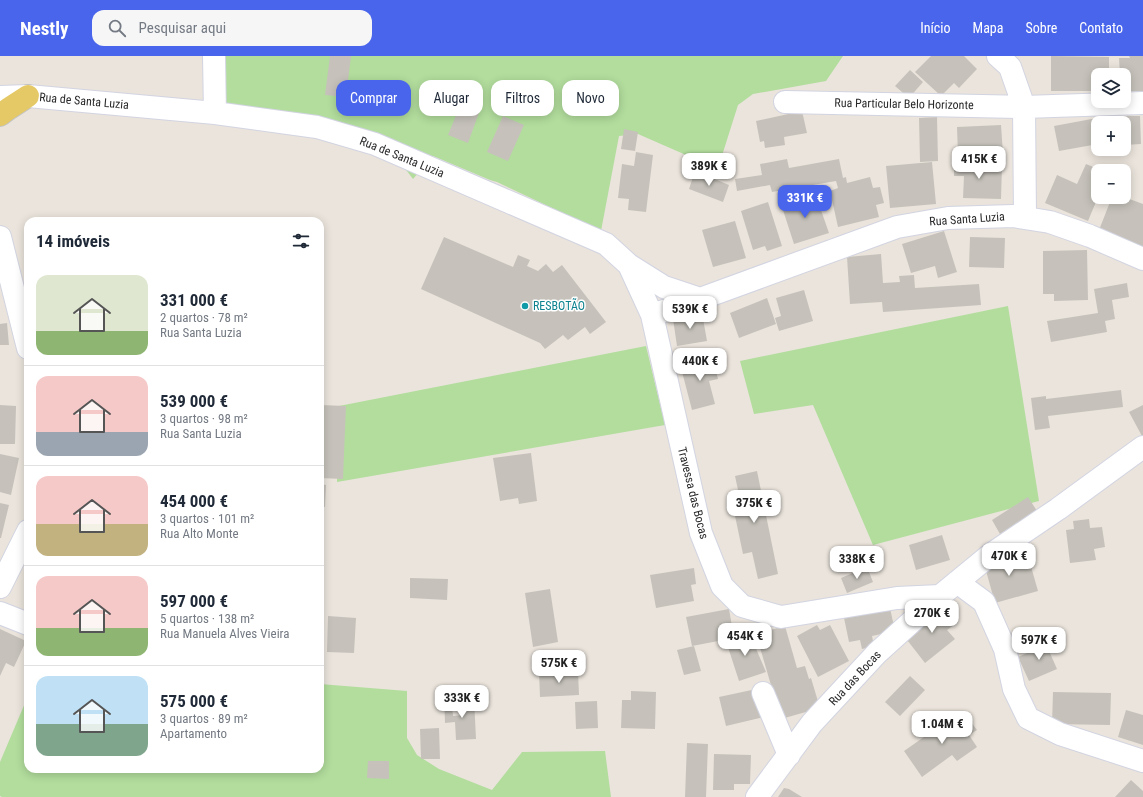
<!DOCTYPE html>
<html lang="pt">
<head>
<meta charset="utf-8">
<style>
  body { margin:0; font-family:"Roboto Condensed",sans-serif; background:#f6f6f7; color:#1f2937; height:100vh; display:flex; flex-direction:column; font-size:15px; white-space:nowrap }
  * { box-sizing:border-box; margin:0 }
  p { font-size:13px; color:#747a83 }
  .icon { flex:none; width:22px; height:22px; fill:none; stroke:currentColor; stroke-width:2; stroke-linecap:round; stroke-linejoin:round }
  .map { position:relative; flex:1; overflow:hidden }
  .side { position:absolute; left:24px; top:161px; width:300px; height:556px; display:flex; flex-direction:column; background:#fff; border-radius:12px; box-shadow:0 2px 10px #0003 }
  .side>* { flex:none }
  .guide { position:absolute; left:336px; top:24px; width:380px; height:36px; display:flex; gap:8px }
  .controls { position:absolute; left:1091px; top:12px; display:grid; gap:8px }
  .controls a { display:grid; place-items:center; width:40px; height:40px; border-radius:8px; background:#fff; box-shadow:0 2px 10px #0003; font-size:20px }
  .price { position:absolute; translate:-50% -34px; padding:0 9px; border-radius:8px; background:#fff; color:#222; font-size:13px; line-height:26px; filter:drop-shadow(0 1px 2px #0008) }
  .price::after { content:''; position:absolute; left:50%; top:24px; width:12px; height:9px; margin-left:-6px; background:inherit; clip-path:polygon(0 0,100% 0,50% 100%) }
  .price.active { background:#4965eb; color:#fff }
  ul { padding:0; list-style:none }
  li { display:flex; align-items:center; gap:12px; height:100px; padding:0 12px }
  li+li { border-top:1px solid #e0e1e3 }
  li span { display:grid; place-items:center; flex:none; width:112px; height:80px; border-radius:12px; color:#555 }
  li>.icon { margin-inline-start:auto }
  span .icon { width:48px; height:48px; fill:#fffc; stroke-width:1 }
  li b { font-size:17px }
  h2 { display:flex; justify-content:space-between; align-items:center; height:48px; padding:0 12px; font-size:17px }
  .tag { padding:0 14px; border-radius:12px; background:#fff; box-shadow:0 2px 10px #0003; font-size:14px; line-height:36px }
  .tag.active { background:#4965eb; color:#fff }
  header { display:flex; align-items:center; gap:24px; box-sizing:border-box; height:56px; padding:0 20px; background:#4965eb; color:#fff }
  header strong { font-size:19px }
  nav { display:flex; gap:22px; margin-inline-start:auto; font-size:14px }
  .search { width:280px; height:36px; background:#f6f6f7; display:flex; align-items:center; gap:10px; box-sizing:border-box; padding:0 14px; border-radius:12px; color:#747a83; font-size:15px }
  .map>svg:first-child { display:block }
  .green { fill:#b2dd9d }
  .building { fill:#c6c2bb }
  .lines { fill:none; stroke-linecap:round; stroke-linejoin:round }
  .minor-casing { stroke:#d2d4e1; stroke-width:24 }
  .major-casing { stroke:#c3c3c3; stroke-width:24 }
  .minor { stroke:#fff; stroke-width:22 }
  .major { stroke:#e5c967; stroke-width:22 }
  .culture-dot { fill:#0f9aa8; stroke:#fff; stroke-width:1.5 }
  .labels { text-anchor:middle; stroke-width:3; stroke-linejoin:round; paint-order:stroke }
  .street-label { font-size:12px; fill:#292929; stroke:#fff }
  .culture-label { font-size:12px; fill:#0d838f; stroke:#fff; text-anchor:start }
</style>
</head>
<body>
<header>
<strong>Nestly</strong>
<div class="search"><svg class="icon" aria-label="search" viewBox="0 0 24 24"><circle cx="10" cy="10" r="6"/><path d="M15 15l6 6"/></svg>Pesquisar aqui</div>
<nav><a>Início</a><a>Mapa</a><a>Sobre</a><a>Contato</a></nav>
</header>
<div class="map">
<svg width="1143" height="741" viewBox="0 0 1143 741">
  <rect width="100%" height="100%" fill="#eae4dc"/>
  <path class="green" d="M223,0H843L826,25L753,38L738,49L719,109L686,99L638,78L619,80L601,175L497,126L490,124L433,100L413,123L400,106L332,84L223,67Z
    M1008,250L1039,445L873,489L813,349L754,358L740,305Z
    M646,290L665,369L337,426L339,350Z
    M320,628L407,635V682L417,699L439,713L492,734L522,696L605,695L611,741H2L0,740V706L28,640V713H320Z"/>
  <path class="building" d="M330,0H351L346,41L325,39Z
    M931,0H964L977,13L959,32L954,27L941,40L915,16Z
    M1051,0L1109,1V19H1098V35H1051Z
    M1129,0H1143V35H1124V19H1120L1119,2H1130Z
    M910,14L923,26L909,42L895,30Z
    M461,47L480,54L468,87L448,79Z
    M802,55L807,77L784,81L785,89L765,92L764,85L760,86L756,65Z
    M503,60L524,69L508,105L487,96Z
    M1111,60H1140L1141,88L1124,89V67H1111Z
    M937,61L938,105L920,106L919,62Z
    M1097,62L1098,88L1059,95L1054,70Z
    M1001,69L1003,98L958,100L957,71Z
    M624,73L638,76L635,95L621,93Z
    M636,96L653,99L646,156L628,154L629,143L618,142L622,108L634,110Z
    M954,102H972V110H1002L1001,143L963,142L964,120H954Z
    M787,103L789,112L839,103L843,122L846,121L847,127L870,121L873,132L880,131L884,147L876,149L879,161L838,171L830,135L838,132L836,125L772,136L770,129L737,135L735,123L762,119L760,108Z
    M932,106L936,148L890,152L886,110Z
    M1086,108L1103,115H1098V141L1088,165L1045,147L1057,119L1077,128Z
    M695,115L729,129L723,146L689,133Z
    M815,137L829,177L794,188L781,148Z
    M1112,141H1124L1143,148V191L1099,174Z
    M768,146L782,190L767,195L765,190L753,194L741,155Z
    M735,165L746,202L713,211L702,174Z
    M944,175L957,216L938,222L935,210L911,217L902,188Z
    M444,181L513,211L518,199L530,204L527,210L538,215L546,208L553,216L562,209L606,266L590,278L585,271L568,284L563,279L545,293L540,287L421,233Z
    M970,181L1005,182L1004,212L969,211Z
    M1087,194L1088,244L1054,245V238H1043V195Z
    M881,198L883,227L900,226L899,220L914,219L915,232L979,228L981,249L883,256L882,246L850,248L847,201Z
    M1127,227L1129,241L1112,244L1115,263L1105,265L1107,276L1051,286L1047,265L1098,257L1094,233Z
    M804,234L813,265L779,275L775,262L781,260L776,242Z
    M767,242L776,268L739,282L730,257Z
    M702,257L707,285L677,290L673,263Z
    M7,267L9,289H0V268Z
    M712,300L718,323L709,325L715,348L692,354L680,308Z
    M1121,334L1123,351L1048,360L1050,372L1035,374L1031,342L1046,340V343Z
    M0,349L16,350L15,388H0Z
    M320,349L346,350L343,423L320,422Z
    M1143,349V382L1129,356Z
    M531,397L537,445L519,448L518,442L500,445L493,402Z
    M0,398L19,402L11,439L0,436Z
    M757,415L778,518L758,523L752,496L743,498L730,436L738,434L735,420Z
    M320,428L326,429L325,451L320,450Z
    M1028,441L1037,455L1000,478L992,464Z
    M0,447L9,449L1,482H0Z
    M1089,463L1090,472L1102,471L1105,491L1094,493L1096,504L1070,507L1066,474L1074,473L1073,465Z
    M942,479L950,504L916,514L909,489Z
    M1017,494L1021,509L1030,507L1038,535L995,547L983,504Z
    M867,511L873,526L847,537L841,522Z
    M694,512L696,528L691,529L694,545L656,552L650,519Z
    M410,522L448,523L447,544L410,542Z
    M550,533L558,586L533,591L525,537Z
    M944,549L958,566L947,574L955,583L925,607L904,580Z
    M320,550H323L321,573H320Z
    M890,552L895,575L872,580L874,590L862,593L860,584L849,586L844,562Z
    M729,553L734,582L692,590L686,561Z
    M328,560L356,562L354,597L327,596Z
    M817,569L820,574L830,569L849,605L818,621L797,580Z
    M785,570L797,612L805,610L809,623L811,622L820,652L781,663L756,578Z
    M0,573L26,585L14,611L6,607L0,620Z
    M751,577L757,595L766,616L739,625L726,585Z
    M1055,585L1059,593L1050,597L1057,613L1029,625L1018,601Z
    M694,590L701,615L684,619L677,594Z
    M578,615L579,639L540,641L539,616Z
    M910,620L925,634L900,660L885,646Z
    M761,632L768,660L726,670L719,641Z
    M631,635L656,636L655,673L621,672L622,644H631Z
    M1053,636L1111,637L1110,669L1052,668Z
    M451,638L453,660L464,659L463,643L474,642L476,683L456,684L455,666L445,667L444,639Z
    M597,645L598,672L576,673L575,646Z
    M1126,654L1143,659V689L1118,681Z
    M954,660L959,668L968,662L977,674L969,679L977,691L957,705L952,699L922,721L904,695Z
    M439,672L440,703H421L420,673Z
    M687,687L708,688L706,741H685Z
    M714,698L751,699L750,728H734V734H713Z
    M368,705H389V723L367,722Z
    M1131,724L1143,735V741H1115Z
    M784,732L789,733L802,741H778Z"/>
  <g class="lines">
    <g class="minor-casing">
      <path id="minor" d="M214,0L215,57
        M0,41L28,40L215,57L317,71L375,88L606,188L629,209L652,259L701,477L722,530L742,550L781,561L897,542L940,540
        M785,46L1024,51L1010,11L998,0
        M1025,161L1024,51L1143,47
        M0,181L28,292
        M629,209L664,231L700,243L897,171L948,162L1013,160L1050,166L1090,180L1143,203
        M652,259L700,243
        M957,526L984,546L1005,593L1014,633L1028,662L1060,678L1143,705
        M0,531L28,475
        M0,557L28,568
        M763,637L789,699
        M757,741L812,667L877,597L940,540L990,499L1058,453L1143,391"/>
    </g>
    <g class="major-casing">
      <path id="major" d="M0,59L8,53L28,40"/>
    </g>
    <use href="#minor" class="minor"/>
    <use href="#major" class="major"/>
  </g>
  <circle class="culture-dot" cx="525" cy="250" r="4"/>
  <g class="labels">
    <g class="street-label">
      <text transform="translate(84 45) rotate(5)" y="4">Rua de Santa Luzia</text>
      <text transform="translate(904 48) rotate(1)" y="4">Rua Particular Belo Horizonte</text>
      <text transform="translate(402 101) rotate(22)" y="4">Rua de Santa Luzia</text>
      <text transform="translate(967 163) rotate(-4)" y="4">Rua Santa Luzia</text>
      <text transform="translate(693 437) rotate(76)" y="4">Travessa das Bocas</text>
      <text transform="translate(855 622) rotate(-47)" y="4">Rua das Bocas</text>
    </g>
    <g class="culture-label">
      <text x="533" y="254">RESBOTÃO</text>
    </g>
  </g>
</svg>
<div class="controls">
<a><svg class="icon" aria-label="layers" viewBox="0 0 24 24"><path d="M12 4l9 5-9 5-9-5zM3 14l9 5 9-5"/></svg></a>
<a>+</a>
<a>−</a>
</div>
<b class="price" style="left:979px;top:124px">415K €</b>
<b class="price" style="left:709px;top:131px">389K €</b>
<b class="price active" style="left:805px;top:163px">331K €</b>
<b class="price" style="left:690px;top:274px">539K €</b>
<b class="price" style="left:700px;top:326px">440K €</b>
<b class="price" style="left:754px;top:468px">375K €</b>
<b class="price" style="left:1009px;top:521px">470K €</b>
<b class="price" style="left:857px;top:524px">338K €</b>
<b class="price" style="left:932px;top:578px">270K €</b>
<b class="price" style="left:745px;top:601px">454K €</b>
<b class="price" style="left:1039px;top:605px">597K €</b>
<b class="price" style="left:559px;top:628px">575K €</b>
<b class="price" style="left:462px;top:663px">333K €</b>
<b class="price" style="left:942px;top:689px">1.04M €</b>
<div class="guide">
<a class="tag active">Comprar</a>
<a class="tag">Alugar</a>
<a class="tag">Filtros</a>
<a class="tag">Novo</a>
</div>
<section class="side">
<h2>14 imóveis<svg class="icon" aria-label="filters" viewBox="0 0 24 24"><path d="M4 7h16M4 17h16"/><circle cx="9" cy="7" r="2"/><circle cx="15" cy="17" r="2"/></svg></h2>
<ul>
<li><span style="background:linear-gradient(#dfe7d0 70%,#8fb573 0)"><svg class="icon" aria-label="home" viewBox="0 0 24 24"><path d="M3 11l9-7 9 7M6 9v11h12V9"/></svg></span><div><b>331 000 €</b><p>2 quartos · 78 m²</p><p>Rua Santa Luzia</p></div></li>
<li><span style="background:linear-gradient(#f6c9c9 70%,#9aa5b1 0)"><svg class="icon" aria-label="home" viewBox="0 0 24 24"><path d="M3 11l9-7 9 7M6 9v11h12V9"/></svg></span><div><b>539 000 €</b><p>3 quartos · 98 m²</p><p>Rua Santa Luzia</p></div></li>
<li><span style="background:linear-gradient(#f6c9c9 60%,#c2b280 0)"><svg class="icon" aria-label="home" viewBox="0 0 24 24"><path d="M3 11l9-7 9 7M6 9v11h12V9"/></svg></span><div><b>454 000 €</b><p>3 quartos · 101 m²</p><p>Rua Alto Monte</p></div></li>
<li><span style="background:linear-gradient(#f6c9c9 65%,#8fb573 0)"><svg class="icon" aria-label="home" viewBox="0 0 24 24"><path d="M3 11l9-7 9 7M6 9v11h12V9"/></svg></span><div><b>597 000 €</b><p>5 quartos · 138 m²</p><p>Rua Manuela Alves Vieira</p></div></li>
<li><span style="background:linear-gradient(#bfe0f5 60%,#7fa58c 0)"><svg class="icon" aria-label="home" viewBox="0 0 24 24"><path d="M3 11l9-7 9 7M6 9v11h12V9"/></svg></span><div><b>575 000 €</b><p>3 quartos · 89 m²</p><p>Apartamento</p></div></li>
</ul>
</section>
</div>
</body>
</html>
